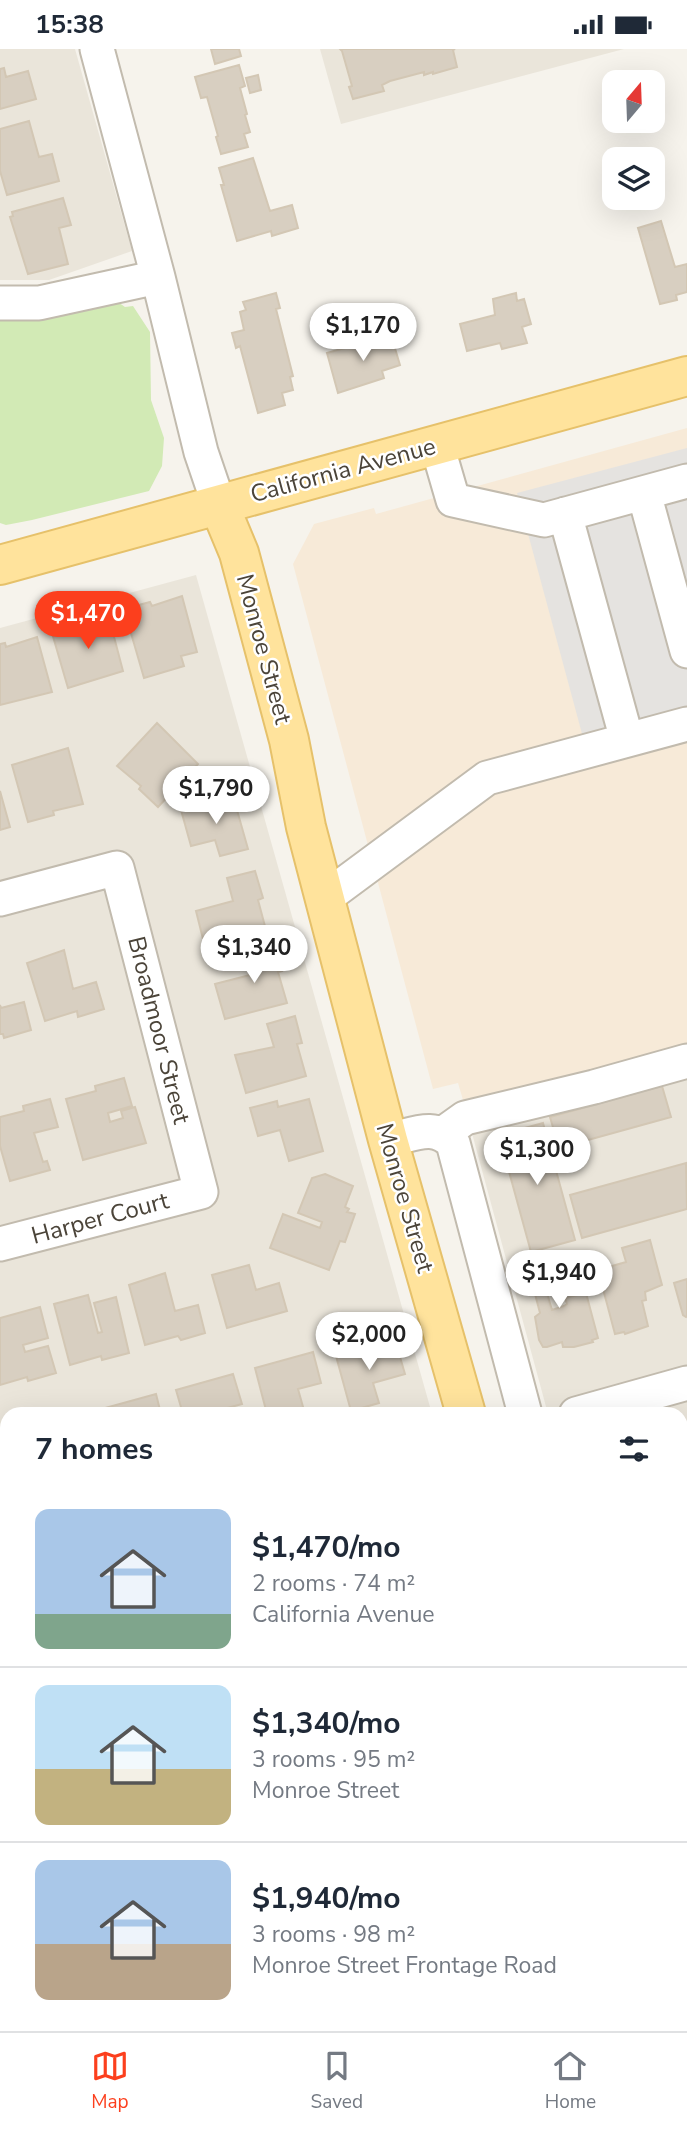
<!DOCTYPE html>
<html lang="en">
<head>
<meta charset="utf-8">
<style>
  body { margin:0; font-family:"Nunito Sans",sans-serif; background:#f6f6f7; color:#1f2937; height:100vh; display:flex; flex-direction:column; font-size:26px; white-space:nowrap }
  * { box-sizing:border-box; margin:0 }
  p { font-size:23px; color:#747a83 }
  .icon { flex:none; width:38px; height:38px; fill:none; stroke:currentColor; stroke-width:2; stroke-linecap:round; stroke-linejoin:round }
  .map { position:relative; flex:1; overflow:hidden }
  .drawer { position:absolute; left:0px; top:1358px; width:688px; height:625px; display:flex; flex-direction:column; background:#fff; border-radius:21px 21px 0 0; box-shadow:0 7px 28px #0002 }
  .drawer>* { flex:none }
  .needle { width:46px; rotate:19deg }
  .controls { position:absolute; left:602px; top:21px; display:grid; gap:14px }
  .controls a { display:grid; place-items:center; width:63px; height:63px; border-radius:14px; background:#fff; box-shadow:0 7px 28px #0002; font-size:35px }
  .price { position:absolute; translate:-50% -60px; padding:0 16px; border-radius:24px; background:#fff; color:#222; font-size:23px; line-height:46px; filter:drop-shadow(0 2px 4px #0008) }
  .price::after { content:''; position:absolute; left:50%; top:42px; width:21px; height:16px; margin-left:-10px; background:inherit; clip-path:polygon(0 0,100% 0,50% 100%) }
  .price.on { background:#fc3f1d; color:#fff }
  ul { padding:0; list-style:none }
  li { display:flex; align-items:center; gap:21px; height:175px; padding:0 35px }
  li+li { border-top:2px solid #e0e1e3 }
  li span { display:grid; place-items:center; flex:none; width:196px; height:140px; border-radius:14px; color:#555 }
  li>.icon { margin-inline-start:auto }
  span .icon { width:84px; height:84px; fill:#fffc; stroke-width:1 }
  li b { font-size:30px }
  h2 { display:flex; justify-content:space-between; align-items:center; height:84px; padding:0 35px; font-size:30px }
  .status { display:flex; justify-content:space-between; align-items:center; height:49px; padding:0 35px; background:#fff; direction:ltr }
  .status svg { height:19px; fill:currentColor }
  .dock { display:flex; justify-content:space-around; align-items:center; height:98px; border-top:2px solid #e0e1e3; background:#fff; font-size:19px; color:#747a83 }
  .dock a { display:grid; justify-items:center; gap:4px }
  .dock .on { color:#fc3f1d }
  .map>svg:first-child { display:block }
  .residential { fill:#eae5da }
  .commercial { fill:#f7ead8 }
  .green { fill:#d2eab5 }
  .parking { fill:#e5e3e0 }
  .building { fill:#d8cfc1; stroke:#d3c7b4; stroke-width:2 }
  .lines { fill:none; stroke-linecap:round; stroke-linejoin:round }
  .minor-casing { stroke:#c2bbae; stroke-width:37 }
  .major-casing { stroke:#e6c16a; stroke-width:42 }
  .minor { stroke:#fff; stroke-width:33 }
  .major { stroke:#ffe39c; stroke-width:38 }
  .labels { text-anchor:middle; stroke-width:5; stroke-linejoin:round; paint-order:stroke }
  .street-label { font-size:24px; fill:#4b4439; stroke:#fff }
</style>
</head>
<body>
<div class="status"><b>15:38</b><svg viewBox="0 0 49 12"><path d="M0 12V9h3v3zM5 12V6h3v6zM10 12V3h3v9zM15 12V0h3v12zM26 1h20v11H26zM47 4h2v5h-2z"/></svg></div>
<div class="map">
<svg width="687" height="1982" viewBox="0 0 687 1982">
  <rect width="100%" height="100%" fill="#f6f3ec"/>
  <path class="residential" d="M0,0H75L132,202L49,231H0Z
    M320,0H624L341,75Z
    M196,526L432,1365H7V1976H604L606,1982H0V579Z
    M687,993V1879L681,1856V1365H548L463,1051Z"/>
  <path class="commercial" d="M687,379V996L487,1051L478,1047L463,1051L458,1034L433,1040L293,515L314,475L374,459L376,465Z"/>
  <path class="green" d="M115,251L125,258L133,257L150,283L151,351L164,389L162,417L149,442L32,471L6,476L0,474V266Z"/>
  <path class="parking" d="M687,399V692L591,718L517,444Z"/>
  <path class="building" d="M211,0H239L241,7L215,15Z
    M340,0H455L453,1L457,18L433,25V23L424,26V23L390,32L382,36L384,42L353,50L349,38L352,37L342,2Z
    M239,16L245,37L240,39L247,65L245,66L250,83L244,85L248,98L221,105L216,88L218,87L207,48L201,49L195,28Z
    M4,19L6,28L28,22L36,50L0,60V20Z
    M258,26L261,41L250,44L246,29Z
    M29,72L39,108L52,105L59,132L7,146L0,122V80Z
    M253,109L270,162L292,156L298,179L272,187L271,182L237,192L221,136H224L219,119Z
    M63,149L71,176L59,179L68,215L28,225L10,168L13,167L12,163Z
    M661,172L675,218L687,215V243L676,246L677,251L660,255L638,179Z
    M276,244L280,259L276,260L293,327L290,328L293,341L282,344L285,356L258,364L240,297L236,299L232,284L244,281L240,263L246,261L243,253Z
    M516,244L517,252L524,250L531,275L522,278L527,294L502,300L500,294L467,302L460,275L495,266L493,250Z
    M391,286L400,316L382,322L384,329L338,344L327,304Z
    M182,547L197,603L181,607L184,617L144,629L124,560L150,553L152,557Z
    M108,565L123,622L68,639L52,584L84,576L83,572Z
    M37,588L52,643L0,656V595L5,594L6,598Z
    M157,674L198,715L158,758L139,740L141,737L117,717Z
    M68,699L83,755L53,762L54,766L28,773L12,716Z
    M0,742L10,778L0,781Z
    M233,747L248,800L220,807L215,791L191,797L181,761Z
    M255,822L263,849L258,851L266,881L205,898L196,862L233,852L227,829Z
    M274,894L282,922L278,923L287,954L225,970L215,935L254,925L247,901Z
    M64,901L73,940L96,933L104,960L78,968L77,962L45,972L27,914Z
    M24,953L31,981L4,989L3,985H0V956L1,959Z
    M295,967L302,994L297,995L306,1027L246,1044L235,1006L274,998L267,975Z
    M124,1029L132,1057L108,1064L110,1073L123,1069L121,1062L135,1058L146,1094L83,1111L66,1050L96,1042L95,1037Z
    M662,1037L671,1068L559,1099L550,1068Z
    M50,1050L58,1078L34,1084L43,1113L47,1112L50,1121L10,1132L0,1097V1068L24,1062L23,1057Z
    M309,1050L323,1102L289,1112L280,1081L258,1087L250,1059L277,1052L278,1058Z
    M543,1074L575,1191L531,1203L499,1086Z
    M686,1114L687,1160L582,1189L570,1146Z
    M325,1125L353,1137L345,1158L349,1160L347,1163L355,1165L345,1193L340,1192L329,1221L270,1199L283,1165L320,1179L322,1173L298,1164L312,1129Z
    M650,1191L662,1236L645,1243L646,1251L642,1252L648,1277L625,1285L624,1283L615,1285L598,1221L626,1213L622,1199Z
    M553,1210L560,1238L546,1241L552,1261L564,1257L567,1255L565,1249L586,1244L598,1289L592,1291L593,1293L574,1298H563L562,1293L547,1298H543L539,1291L535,1268L540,1264L535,1245L530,1246L522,1218Z
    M249,1216L256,1241L279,1234L287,1262L227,1279L212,1226Z
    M165,1224L175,1262L198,1256L205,1284L181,1291L178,1287L145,1296L129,1236Z
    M687,1230V1267L686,1268L683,1266L674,1234Z
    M88,1246L98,1284L102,1283L94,1254L116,1248L129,1304L102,1311L101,1307L70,1316L54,1255Z
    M40,1258L48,1289L23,1296L25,1303L48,1297L56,1324L28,1332L27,1328L0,1336V1269Z
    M395,1291L405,1325L373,1334L379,1354L351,1362L336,1307Z
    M313,1303L321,1334L298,1340L305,1365H267L255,1319Z
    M233,1325L242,1355L220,1361L221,1365H183L176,1341Z
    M156,1345L161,1365H99L98,1361Z
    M687,1421V1460L681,1462V1422Z
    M687,1516V1548L681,1526V1518Z
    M5,1646L7,1707L0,1709V1647Z
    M685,1711H687V1761L685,1762L687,1770V1802L681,1803V1714Z
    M7,1729V1790L0,1792V1755L2,1754L0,1730Z
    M4,1912L7,1922V1972L0,1974V1913Z
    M155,1976H183L185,1982H149L155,1980Z
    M191,1976H257L259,1982H193Z"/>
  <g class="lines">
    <g class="minor-casing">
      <path id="minor" d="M97,0L158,228L201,403L219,456
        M0,254H39L158,228
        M437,396L453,451L544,471L687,432
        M644,444L687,602
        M565,465L627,691
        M325,849L487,729L687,675
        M0,850L117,819L201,1143L0,1195
        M444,1084L465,1069L594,1038L687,1012
        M388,1091C413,1086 434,1073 453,1094L525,1365
        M576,1365L687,1334
        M0,1521L7,1519
        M681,1650L687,1648
        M0,1836L7,1834
        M681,1939L687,1962
        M305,1976L307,1982"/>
    </g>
    <g class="major-casing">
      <path id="major" d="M219,456L239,504L289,691L306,778L388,1091L466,1365
        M0,516L687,327
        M636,1976L638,1982"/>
    </g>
    <use href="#minor" class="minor"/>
    <use href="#major" class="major"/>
  </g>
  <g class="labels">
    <g class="street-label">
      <text transform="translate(343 421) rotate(-15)" y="8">California Avenue</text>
      <text transform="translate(264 600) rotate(75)" y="8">Monroe Street</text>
      <text transform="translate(159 981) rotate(76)" y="8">Broadmoor Street</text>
      <text transform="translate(405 1149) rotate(74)" y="8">Monroe Street</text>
      <text transform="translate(100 1169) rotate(-15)" y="8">Harper Court</text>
    </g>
  </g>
</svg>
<div class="controls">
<a><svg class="needle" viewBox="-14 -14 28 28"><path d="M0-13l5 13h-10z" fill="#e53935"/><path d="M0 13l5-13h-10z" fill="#747a83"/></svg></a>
<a><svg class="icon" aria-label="layers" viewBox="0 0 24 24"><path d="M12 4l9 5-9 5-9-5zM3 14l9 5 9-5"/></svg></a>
</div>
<b class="price" style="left:363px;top:314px">$1,170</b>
<b class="price on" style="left:88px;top:602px">$1,470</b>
<b class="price" style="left:216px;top:777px">$1,790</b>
<b class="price" style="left:254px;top:936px">$1,340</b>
<b class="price" style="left:537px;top:1138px">$1,300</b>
<b class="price" style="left:559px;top:1261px">$1,940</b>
<b class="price" style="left:369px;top:1323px">$2,000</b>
<section class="drawer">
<h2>7 homes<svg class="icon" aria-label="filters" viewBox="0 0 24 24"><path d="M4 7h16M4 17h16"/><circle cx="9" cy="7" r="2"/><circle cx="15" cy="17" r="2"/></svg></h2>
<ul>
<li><span style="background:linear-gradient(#a9c7e8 75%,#7fa58c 0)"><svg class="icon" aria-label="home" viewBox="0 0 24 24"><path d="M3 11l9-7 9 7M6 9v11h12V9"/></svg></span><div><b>$1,470/mo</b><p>2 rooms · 74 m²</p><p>California Avenue</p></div></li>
<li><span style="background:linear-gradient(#bfe0f5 60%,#c2b280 0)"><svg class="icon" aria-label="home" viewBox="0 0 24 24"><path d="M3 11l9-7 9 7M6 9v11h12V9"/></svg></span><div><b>$1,340/mo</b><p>3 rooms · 95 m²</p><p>Monroe Street</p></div></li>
<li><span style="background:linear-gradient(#a9c7e8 60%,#b9a48a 0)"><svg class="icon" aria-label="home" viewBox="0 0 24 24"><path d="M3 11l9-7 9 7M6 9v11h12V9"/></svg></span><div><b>$1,940/mo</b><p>3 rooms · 98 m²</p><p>Monroe Street Frontage Road</p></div></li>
</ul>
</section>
</div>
<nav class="dock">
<a class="on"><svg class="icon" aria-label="map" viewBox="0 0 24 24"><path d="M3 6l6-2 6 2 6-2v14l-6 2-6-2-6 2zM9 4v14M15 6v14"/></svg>Map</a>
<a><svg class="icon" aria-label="saved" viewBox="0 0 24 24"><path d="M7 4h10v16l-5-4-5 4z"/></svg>Saved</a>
<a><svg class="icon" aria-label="home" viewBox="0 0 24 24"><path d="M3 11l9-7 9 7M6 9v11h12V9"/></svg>Home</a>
</nav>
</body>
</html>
